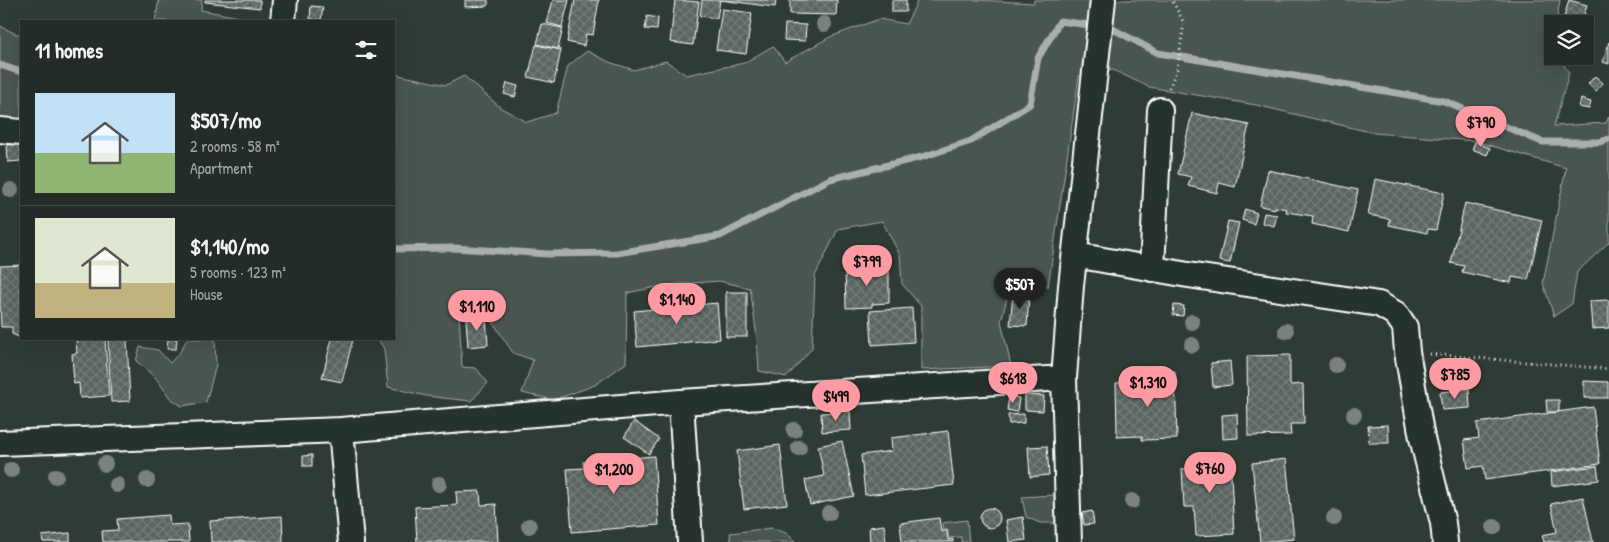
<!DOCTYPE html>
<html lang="en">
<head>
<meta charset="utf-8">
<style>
  body { margin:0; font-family:"Patrick Hand",sans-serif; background:#2b3430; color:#f1f3f6; height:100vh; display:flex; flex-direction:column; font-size:19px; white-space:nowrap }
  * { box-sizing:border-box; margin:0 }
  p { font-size:16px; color:#a3a7a8 }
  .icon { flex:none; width:28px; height:28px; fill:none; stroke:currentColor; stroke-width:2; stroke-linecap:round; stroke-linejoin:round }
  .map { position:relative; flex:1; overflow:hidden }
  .panel { position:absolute; left:20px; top:20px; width:375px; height:320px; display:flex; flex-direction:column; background:#232c28; border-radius:0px; box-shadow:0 5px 20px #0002,0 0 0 1px #404845 }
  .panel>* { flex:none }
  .fabs { position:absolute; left:1544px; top:15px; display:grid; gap:10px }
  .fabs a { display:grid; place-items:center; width:50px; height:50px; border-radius:0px; background:#232c28; box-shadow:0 5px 20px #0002,0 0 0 1px #404845; font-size:25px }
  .price { position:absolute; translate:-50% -42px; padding:0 11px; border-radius:18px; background:#ff9aa2; color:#111; font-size:16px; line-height:32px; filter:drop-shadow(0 1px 2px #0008) }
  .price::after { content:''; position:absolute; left:50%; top:30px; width:15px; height:11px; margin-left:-8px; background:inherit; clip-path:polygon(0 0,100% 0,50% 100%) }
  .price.on { background:#222; color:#fff }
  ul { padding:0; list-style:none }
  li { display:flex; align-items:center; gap:15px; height:125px; padding:0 15px }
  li+li { border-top:1px solid #404845 }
  li span { display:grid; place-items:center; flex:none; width:140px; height:100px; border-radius:0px; color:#555 }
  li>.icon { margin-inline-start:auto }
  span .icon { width:60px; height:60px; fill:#fffc; stroke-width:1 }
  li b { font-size:21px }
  h2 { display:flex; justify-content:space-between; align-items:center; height:60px; padding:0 15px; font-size:21px }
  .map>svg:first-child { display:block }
  .grass { fill:#4a544f; stroke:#a4aaa7 }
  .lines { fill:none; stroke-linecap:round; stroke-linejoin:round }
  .stream { stroke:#a9afac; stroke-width:7 }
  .building { fill:url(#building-cross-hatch); stroke:#fff }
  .street-casing { stroke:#fff; stroke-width:28 }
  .path { stroke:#fff; stroke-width:3; stroke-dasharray:1 4; stroke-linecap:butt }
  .street { stroke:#26332d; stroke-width:24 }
  .tree { fill:#7a817e }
</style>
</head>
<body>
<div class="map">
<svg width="1609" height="542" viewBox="0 0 1609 542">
  <defs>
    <pattern id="building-cross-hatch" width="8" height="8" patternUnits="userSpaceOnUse" patternTransform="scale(1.25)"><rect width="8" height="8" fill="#5b6661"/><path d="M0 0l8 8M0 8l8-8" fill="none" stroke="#747d79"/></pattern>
  </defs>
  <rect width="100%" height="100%" fill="#2f3b35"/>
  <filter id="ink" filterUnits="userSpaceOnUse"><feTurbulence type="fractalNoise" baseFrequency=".02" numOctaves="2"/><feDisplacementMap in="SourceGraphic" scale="10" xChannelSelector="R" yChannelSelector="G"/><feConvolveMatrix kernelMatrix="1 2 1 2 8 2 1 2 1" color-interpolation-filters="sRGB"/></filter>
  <g filter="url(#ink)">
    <path class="grass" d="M159,0H202L201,10L239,17L238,21H155Z
      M918,0H976L1034,3V0H1560L1556,24H1552V56H1558L1569,73L1554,126L1606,123L1609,116V242L1577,272L1572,304L1554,316L1543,283L1566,168L1475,141L1374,133L1256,105L1149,87L1113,70L1079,76L1048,287L1011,283L1001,321L1011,366L921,370V306L902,284L900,255L882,221L838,229L815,276L812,348L787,377L759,371L757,337L750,288L719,281L666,285L627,293L626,363L595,385L554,400L522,393L533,360L513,353L487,313L459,314L462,367L476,368L488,383L471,401L426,396L388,387L384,349L378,339H394V74L446,85L464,76L501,108L527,122L556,113L568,66L587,51L609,62L634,70L666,61L686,75L744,63L773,46L785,62L830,37L879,19L906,24Z
      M0,26L14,33L21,35V125L0,129Z
      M187,339H215L216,365L206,402L182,406L170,398L156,378L136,361L140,347L158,350L170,363L180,352Z
      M1054,495L1056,523H1040L1026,517L1022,497Z
      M967,520L969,542H961V537L948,538V530H943L942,523Z
      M772,528L786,533L796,542H731L730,533Z"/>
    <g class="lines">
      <path class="stream" d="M0,65L21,72
        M394,249L455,248L548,254L617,253L720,236L830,179L922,157L971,141L1030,104L1038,58L1060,21L1111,28L1158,53L1444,101L1542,142H1600L1609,139"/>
    </g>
    <path class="building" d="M205,0H260V8L205,2Z
      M465,0H488V6L465,7Z
      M553,0H569L562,27L547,23Z
      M575,0H599L593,35L586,34L584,46L567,42Z
      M675,0L699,2L693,45L670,42Z
      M702,0H776L775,7L720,0L717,18L700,16Z
      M790,0H837L836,15L790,14Z
      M892,0H906V12H892Z
      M1569,0L1587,5L1581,24H1562Z
      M311,6L323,7L321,20L310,19Z
      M722,9L752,13L746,54L716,50Z
      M647,16L658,18L657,30L645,29Z
      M542,24L563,28L558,49L537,44Z
      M785,24L806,25L805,41L784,40Z
      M1609,42V64L1603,62Z
      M536,45L561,50L554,83L528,77Z
      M1595,76L1603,83L1596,91L1588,84Z
      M507,83L518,86L515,97L504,94Z
      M1581,99L1591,102L1589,109L1579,107Z
      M1192,113L1249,125L1235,187L1219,183L1217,193L1188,186L1191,177L1178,174Z
      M1475,142L1490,148L1487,155L1472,149Z
      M21,144V161L8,162L7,145Z
      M1268,170L1358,190L1349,232L1312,224L1313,216L1286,212L1287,209L1275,207V209L1260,206Z
      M1375,179L1444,193L1436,230L1428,229L1427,233L1389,225L1390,219L1368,215Z
      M1465,203L1542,220L1528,280L1512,277L1511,283L1462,272L1464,266L1451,263Z
      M1245,209L1257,213L1254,224L1242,220Z
      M1264,213L1277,215L1274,226L1262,223Z
      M1228,221L1239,223L1230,263L1219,261Z
      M21,265V338L12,334V327H1L0,306V266Z
      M889,267V303L872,304V307L846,308L845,268Z
      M726,292H747V337H726Z
      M1013,294L1029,295L1027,326L1010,325Z
      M1609,300V328L1592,329L1590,301Z
      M717,303L720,339L637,347L634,311Z
      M1174,305L1184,306L1183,316L1173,315Z
      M912,308L914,342L872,345L870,311Z
      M486,318L488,345L468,347L466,319Z
      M105,339L109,396L80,398L79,383L74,384L72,354L77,353L76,340Z
      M108,339H127L130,401L111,402Z
      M168,339H177L176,349H167Z
      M332,339H353L342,382L322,378Z
      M1290,355V385L1303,384L1304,424H1290L1291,435L1248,436L1247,356Z
      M1230,361L1232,385L1213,387L1211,363Z
      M1175,371L1177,439L1142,440V436L1117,437L1116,383L1152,382V372Z
      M1584,381L1608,382V398H1584Z
      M1469,389L1470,408L1442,410L1440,392Z
      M1025,395L1044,396L1043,411L1025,410Z
      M1009,396L1019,398L1017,412L1007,410Z
      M1546,400H1559V412H1547Z
      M1593,407L1600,464L1485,480L1483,466L1468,468L1464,440L1479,438L1477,423Z
      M850,411L851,430L822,432L821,413Z
      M1024,414V423L1009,424L1008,415Z
      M1237,414L1238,438L1223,439L1222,415Z
      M634,421L659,439L649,454L624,437Z
      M1388,425L1389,443H1369L1368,426Z
      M948,431L954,485L865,495L861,455L892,451L891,438Z
      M842,441L854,496L810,505L805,480L824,476L818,446Z
      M780,445L787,504L744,509L737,451Z
      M1047,446L1049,475L1030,477L1028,447Z
      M1230,454L1234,534L1196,536L1194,507H1184L1182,469L1192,468V457Z
      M312,455V466H303V456Z
      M654,456L659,525L572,532L567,469L584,468L583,462Z
      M1286,459L1294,539L1260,542L1252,463Z
      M1597,466L1599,480L1552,486L1551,472Z
      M480,491L481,505L496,504L498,542H417L415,507L457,505L456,492Z
      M1583,497L1593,542H1544L1542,535L1557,532L1551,504Z
      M980 518a10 10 0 1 1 20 0a10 10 0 1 1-20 0Z
      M1092,511L1094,524L1084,525L1082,513Z
      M169,515L170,525L188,524L189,542H103L102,531L118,530L117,519Z
      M282,516L283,542H211L210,521Z
      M1023,517L1026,540L1009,542L1006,520Z
      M939,518L941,531H947L948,540L953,539V542H902L900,523Z
      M884,525L886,541L870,542L869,527Z
      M70,533V542H43L42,536Z"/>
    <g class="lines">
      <g class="street-casing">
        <path id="street" d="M283,21L285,0
          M0,130L21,132
          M1075,255L1188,275L1379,304L1396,314L1405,327L1407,352L1422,438L1443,523L1445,542
          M1152,269L1160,110
          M681,402L690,542
          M341,430L351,542
          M0,443L341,430L681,402L1064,378
          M1069,542L1064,378L1071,286L1103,0"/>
      </g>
      <path class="path" d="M1169,88L1177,69L1184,23L1172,0
        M1430,354L1609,369"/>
      <use href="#street" class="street"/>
    </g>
    <g class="tree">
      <circle cx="824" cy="24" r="8"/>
      <circle cx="11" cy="190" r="8"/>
      <circle cx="1192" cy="322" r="8"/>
      <circle cx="1286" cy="331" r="8"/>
      <circle cx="1192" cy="345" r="8"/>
      <circle cx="1336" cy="365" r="8"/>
      <circle cx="1354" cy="415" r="8"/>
      <circle cx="794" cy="430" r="8"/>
      <circle cx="799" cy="448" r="8"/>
      <circle cx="105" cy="464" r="8"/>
      <circle cx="11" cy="470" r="8"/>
      <circle cx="56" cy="476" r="8"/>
      <circle cx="147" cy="480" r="8"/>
      <circle cx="439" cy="484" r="8"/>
      <circle cx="117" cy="485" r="8"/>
      <circle cx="1132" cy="501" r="8"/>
      <circle cx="829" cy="513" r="8"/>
      <circle cx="1334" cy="518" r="8"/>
      <circle cx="529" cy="526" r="8"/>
      <circle cx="1494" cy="527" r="8"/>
    </g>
  </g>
</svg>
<div class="fabs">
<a><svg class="icon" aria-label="layers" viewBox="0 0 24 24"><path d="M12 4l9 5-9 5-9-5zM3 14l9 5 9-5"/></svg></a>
</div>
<b class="price" style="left:1481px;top:148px">$790</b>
<b class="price" style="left:867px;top:287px">$799</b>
<b class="price on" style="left:1020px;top:310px">$507</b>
<b class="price" style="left:677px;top:325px">$1,140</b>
<b class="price" style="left:477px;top:332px">$1,110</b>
<b class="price" style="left:1455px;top:400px">$785</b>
<b class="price" style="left:1013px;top:404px">$618</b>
<b class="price" style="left:1148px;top:408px">$1,310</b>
<b class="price" style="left:836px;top:422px">$499</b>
<b class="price" style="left:1210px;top:494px">$760</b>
<b class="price" style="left:614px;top:495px">$1,200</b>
<section class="panel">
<h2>11 homes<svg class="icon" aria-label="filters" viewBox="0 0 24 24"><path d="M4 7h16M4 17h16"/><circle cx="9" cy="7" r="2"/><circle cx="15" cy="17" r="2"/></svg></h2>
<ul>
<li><span style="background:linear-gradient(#bfe0f5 60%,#8fb573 0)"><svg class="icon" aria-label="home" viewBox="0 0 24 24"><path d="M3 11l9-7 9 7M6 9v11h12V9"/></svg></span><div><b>$507/mo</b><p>2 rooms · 58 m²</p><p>Apartment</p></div></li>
<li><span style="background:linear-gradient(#dfe7d0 65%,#c2b280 0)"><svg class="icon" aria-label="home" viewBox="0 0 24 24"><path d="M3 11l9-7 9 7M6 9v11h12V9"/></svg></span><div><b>$1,140/mo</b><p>5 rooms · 123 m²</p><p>House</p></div></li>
</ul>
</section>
</div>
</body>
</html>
